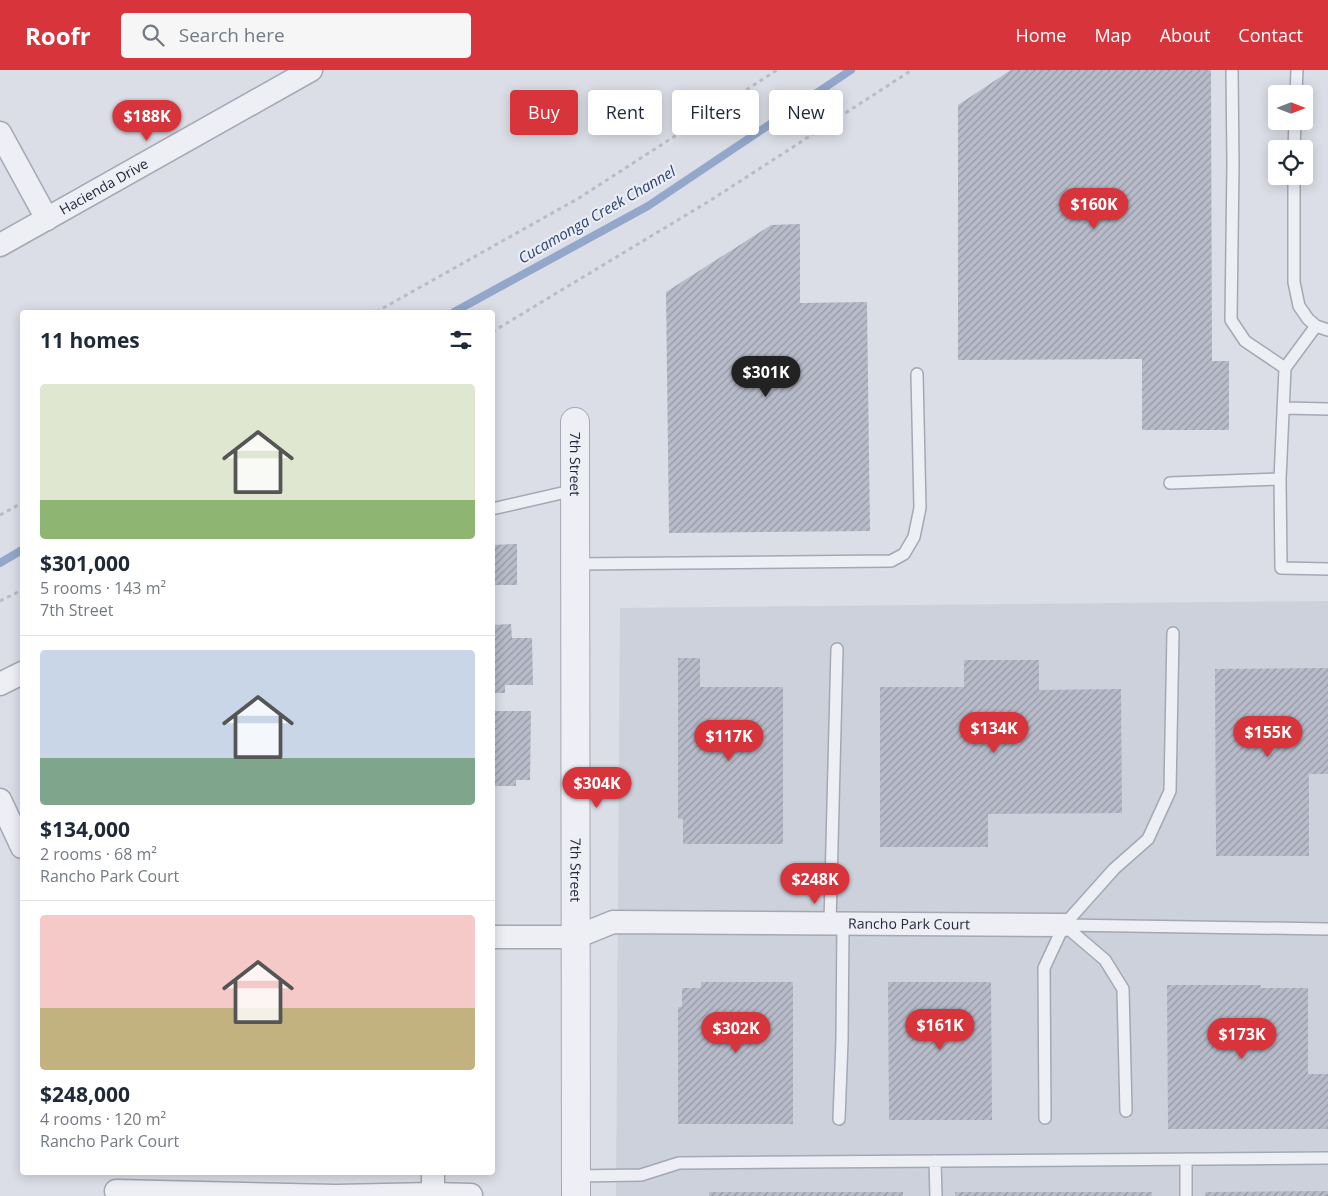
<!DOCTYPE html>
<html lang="en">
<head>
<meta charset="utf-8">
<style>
  body { margin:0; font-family:"Open Sans",sans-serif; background:#f6f6f7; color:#1f2937; height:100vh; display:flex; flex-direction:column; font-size:19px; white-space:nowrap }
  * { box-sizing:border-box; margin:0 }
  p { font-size:16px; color:#747a83 }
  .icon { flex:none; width:28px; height:28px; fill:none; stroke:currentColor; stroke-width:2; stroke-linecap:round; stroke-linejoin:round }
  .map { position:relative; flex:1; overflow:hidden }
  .sheet { position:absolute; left:20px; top:240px; width:475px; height:865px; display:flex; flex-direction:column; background:#fff; border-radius:5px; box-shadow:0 2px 12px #0003 }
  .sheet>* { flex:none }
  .hud { position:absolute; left:510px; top:20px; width:475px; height:45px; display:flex; gap:10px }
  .needle { width:32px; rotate:90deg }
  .tools { position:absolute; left:1268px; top:15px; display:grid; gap:10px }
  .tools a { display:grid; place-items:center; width:45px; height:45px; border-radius:5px; background:#fff; box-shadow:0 2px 12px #0003; font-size:25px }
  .price { position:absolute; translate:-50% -42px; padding:0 11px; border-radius:18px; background:#d7343c; color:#fff; font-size:16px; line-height:32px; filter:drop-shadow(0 1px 2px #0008) }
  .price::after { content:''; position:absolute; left:50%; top:30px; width:15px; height:11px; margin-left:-8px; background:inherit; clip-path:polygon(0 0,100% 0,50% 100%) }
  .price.on { background:#222; color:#fff }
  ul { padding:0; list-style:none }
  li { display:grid; align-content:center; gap:10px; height:265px; padding:0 20px }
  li+li { border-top:1px solid #e0e1e3 }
  li span { display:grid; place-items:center; height:155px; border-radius:5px; color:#555 }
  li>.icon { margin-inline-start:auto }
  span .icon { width:90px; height:90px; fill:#fffc; stroke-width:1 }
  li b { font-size:21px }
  h2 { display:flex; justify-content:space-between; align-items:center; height:60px; padding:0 20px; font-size:21px }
  .tag { padding:0 18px; border-radius:5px; background:#fff; box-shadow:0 2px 12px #0003; font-size:18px; line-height:45px }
  .tag.on { background:#d7343c; color:#fff }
  header { display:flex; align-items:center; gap:30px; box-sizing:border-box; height:70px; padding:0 25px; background:#d7343c; color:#fff }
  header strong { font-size:24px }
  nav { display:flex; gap:28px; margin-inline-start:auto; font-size:18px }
  .search { width:350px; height:45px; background:#f6f6f7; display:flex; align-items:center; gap:12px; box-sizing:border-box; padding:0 18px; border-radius:5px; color:#747a83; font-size:19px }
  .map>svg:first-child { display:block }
  .built { fill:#ccd1dc }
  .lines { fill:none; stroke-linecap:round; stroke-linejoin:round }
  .stream { stroke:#92a7ca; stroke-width:8 }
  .building { fill:url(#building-hatch) }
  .service-casing { stroke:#a4a8b3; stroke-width:14 }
  .minor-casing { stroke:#a4a8b3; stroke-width:25 }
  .tertiary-casing { stroke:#a4a8b3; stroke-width:30 }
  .path { stroke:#b9bcc5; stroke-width:3; stroke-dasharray:4 4; stroke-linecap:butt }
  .service { stroke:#edeff5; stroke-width:11 }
  .minor { stroke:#edeff5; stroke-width:22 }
  .tertiary { stroke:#edeff5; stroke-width:28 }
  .labels { text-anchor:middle; stroke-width:4.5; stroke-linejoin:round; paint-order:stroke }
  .street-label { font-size:14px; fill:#242a3d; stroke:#eaedf4 }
  .water-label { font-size:15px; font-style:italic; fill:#2c4473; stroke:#eaedf4 }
</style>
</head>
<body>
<header>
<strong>Roofr</strong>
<div class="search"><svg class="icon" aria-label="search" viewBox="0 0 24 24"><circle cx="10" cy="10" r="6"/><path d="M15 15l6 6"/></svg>Search here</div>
<nav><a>Home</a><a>Map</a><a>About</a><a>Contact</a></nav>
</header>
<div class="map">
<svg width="1328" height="1126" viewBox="0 0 1328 1126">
  <defs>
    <pattern id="building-hatch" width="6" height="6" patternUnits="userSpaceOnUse" patternTransform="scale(1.25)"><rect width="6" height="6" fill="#b8bcca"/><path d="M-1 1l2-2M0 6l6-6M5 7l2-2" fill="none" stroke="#9599a5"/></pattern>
  </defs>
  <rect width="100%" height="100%" fill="#dbdee6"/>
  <path class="built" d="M1328,531V1126H616L620,538Z"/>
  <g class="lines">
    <path class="stream" d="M454,242L648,136L851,0
      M0,493L22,480"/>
  </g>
  <path class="building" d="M1011,0H1211L1212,291H1229V360H1142V289L958,290V35Z
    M800,154V233L867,232L870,461L669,463L666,222L771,155Z
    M517,474V515H492V475Z
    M511,554L512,568H532L533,615H505V623H492V555Z
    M678,588H700V617H783V774H683V749H678Z
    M964,590H1039V620L1121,619L1122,743L988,744V777H880V617H964Z
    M1328,598V704H1309V786H1216L1215,599Z
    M492,641H531L530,710H516V716H492Z
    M701,912H793V1054H678V937H682V918H701Z
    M888,912H991L992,1050H889Z
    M1167,915H1261V918H1308V1004H1328V1059H1168Z
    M1328,1121V1126H1205V1122Z
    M709,1122H903V1126H709Z
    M955,1122H1152V1126H955Z"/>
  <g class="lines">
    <g class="service-casing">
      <path id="service" d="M1232,0L1233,94L1231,250L1245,271L1285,298
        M1296,24L1297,0
        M1294,79L1295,51
        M1294,106V212L1299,236L1308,249L1316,256L1328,260
        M1283,338L1328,339
        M1280,409L1281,498L1328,499
        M1170,413L1280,409L1285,298L1316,256
        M492,439L575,420
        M575,494L891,491L904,484L914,467L920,438L917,304
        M830,853L837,579
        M1064,855L1328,859
        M1064,855L1105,890L1123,919L1126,1041
        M1045,1048L1044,898L1064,855L1114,799L1148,769L1170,721L1173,563
        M839,1049L842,970L843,854
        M1186,1089V1126
        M935,1091L936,1126
        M576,1106L641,1105L679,1093L1328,1088"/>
    </g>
    <g class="minor-casing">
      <g id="minor">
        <path d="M0,63L47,149"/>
        <path id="s1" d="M0,175L311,0"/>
        <path d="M0,614L22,603"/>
        <path d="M0,730L22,777"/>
        <path id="s2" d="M492,867H576L613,852L1064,855"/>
        <path d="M433,1102V1124"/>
        <path d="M116,1121L336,1126L433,1124L471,1125"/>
      </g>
    </g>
    <g class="tertiary-casing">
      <g id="tertiary">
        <path id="s3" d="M575,352L576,1126"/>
      </g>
    </g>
    <path class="path" d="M376,242L579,128L777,0
      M492,262L711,130L912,0
      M0,445L22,433
      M0,531L22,520"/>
    <use href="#service" class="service"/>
    <use href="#minor" class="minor"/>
    <use href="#tertiary" class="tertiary"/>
  </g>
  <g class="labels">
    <g class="street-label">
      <text dy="5" stroke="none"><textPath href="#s1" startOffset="119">Hacienda Drive</textPath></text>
      <text dy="5" stroke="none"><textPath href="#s3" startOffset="42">7th Street</textPath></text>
      <text dy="5" stroke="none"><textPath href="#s3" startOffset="448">7th Street</textPath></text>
      <text dy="5" stroke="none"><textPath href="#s2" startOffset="420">Rancho Park Court</textPath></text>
    </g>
    <g class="water-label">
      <text transform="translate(597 145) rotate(-30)" y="5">Cucamonga Creek Channel</text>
    </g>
  </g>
</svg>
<div class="tools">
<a><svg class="needle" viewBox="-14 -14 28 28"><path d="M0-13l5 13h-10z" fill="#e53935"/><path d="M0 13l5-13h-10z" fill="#747a83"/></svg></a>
<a><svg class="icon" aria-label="locate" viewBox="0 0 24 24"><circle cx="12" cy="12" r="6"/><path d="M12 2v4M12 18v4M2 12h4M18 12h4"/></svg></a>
</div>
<b class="price" style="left:147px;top:72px">$188K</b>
<b class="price" style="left:1094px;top:160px">$160K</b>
<b class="price on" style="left:766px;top:328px">$301K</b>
<b class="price" style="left:994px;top:684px">$134K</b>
<b class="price" style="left:1268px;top:688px">$155K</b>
<b class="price" style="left:729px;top:692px">$117K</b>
<b class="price" style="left:597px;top:739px">$304K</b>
<b class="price" style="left:815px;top:835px">$248K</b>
<b class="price" style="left:940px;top:981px">$161K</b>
<b class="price" style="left:736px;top:984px">$302K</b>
<b class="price" style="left:1242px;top:990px">$173K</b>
<div class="hud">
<a class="tag on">Buy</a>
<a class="tag">Rent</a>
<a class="tag">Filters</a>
<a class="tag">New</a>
</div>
<section class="sheet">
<h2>11 homes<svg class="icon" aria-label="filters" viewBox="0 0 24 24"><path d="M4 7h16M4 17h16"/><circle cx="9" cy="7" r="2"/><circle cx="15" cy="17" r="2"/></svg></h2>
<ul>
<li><span style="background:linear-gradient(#dfe7d0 75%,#8fb573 0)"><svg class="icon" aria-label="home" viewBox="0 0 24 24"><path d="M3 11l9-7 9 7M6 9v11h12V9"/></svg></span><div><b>$301,000</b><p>5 rooms · 143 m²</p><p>7th Street</p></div></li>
<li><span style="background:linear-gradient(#c9d6e8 70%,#7fa58c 0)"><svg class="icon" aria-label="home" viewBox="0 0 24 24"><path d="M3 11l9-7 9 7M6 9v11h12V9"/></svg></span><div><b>$134,000</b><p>2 rooms · 68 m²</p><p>Rancho Park Court</p></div></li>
<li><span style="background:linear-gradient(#f6c9c9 60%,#c2b280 0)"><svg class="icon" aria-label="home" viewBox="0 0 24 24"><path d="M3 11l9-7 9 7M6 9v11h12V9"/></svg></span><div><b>$248,000</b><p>4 rooms · 120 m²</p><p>Rancho Park Court</p></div></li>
</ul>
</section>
</div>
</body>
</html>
